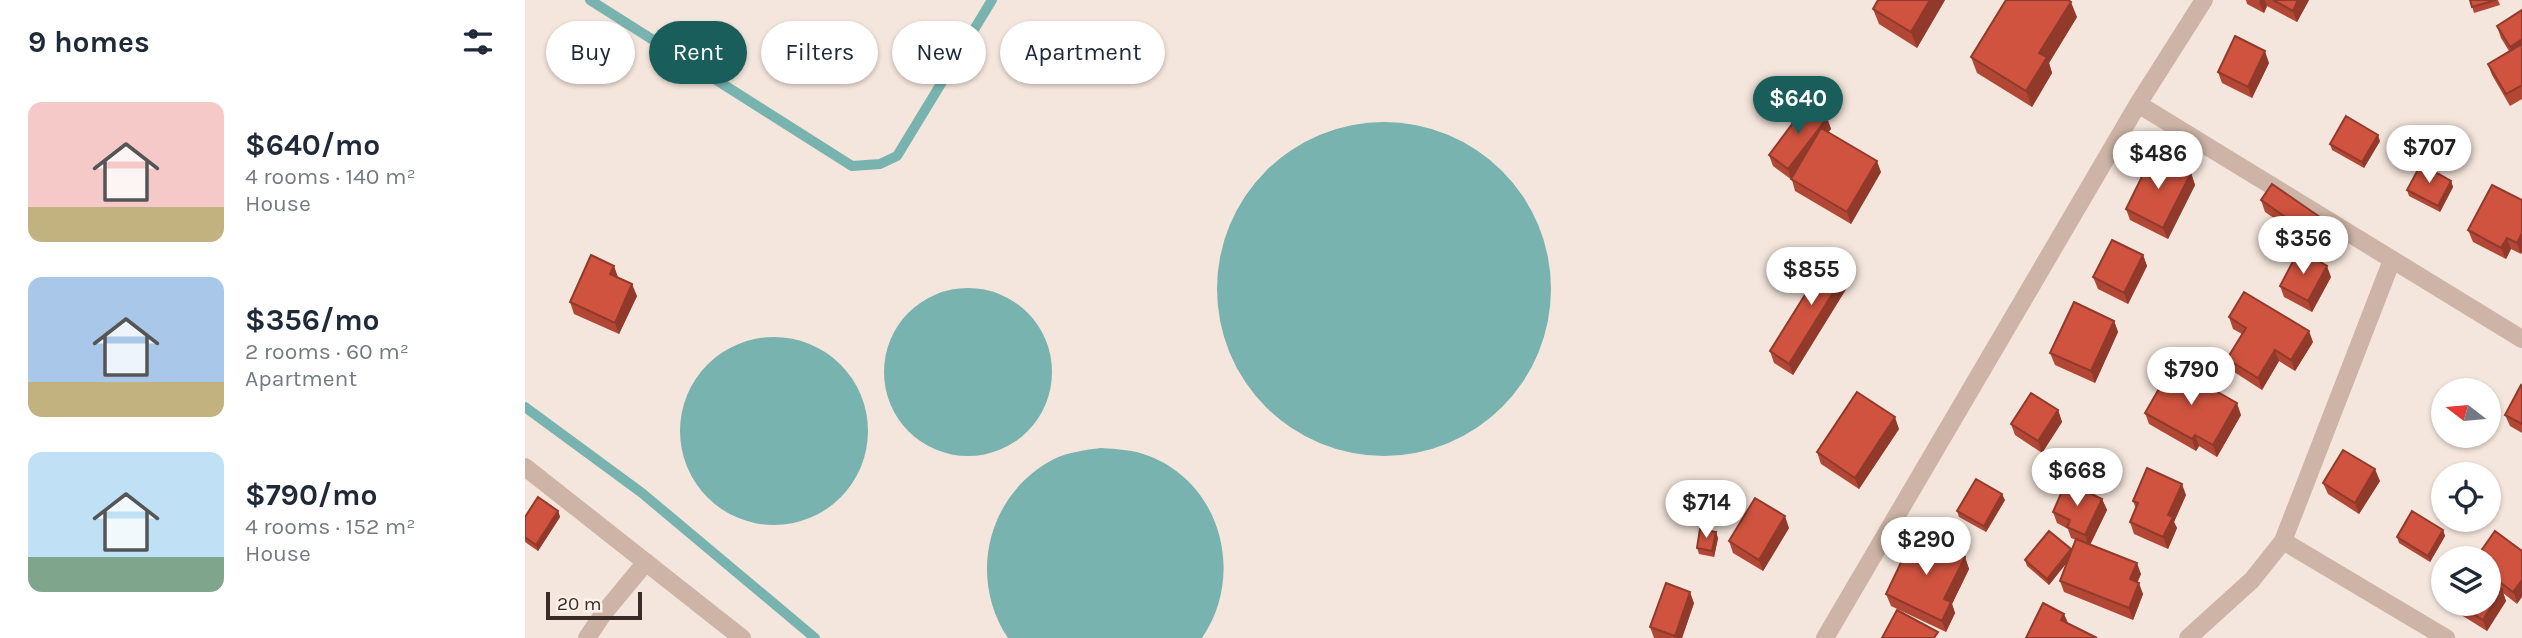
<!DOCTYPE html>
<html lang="en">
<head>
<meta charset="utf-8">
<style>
  body { margin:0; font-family:Karla,sans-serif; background:#f2f2f3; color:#1f2937; height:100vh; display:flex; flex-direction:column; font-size:26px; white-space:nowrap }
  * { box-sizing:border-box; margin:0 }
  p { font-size:23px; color:#747a83 }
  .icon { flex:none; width:38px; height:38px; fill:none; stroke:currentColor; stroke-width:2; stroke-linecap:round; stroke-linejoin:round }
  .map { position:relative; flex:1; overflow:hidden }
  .details { display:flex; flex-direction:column; background:#fff; width:525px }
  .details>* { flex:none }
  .top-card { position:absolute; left:21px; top:21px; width:665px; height:63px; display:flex; gap:14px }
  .needle { width:46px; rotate:286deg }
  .controls { position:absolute; left:1906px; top:378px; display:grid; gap:14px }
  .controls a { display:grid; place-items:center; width:70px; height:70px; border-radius:50%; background:#fff; box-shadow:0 2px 5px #0004; font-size:35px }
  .scale { position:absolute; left:21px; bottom:18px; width:96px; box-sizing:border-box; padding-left:7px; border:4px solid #392b28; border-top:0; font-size:19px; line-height:24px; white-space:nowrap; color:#392b28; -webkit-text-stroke:5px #fbf1e9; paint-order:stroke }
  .price { position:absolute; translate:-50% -60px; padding:0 16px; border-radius:24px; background:#fff; color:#222; font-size:23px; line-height:46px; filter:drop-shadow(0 2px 4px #0008) }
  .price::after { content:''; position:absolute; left:50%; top:42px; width:21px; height:16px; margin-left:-10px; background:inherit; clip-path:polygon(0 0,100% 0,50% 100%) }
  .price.current { background:#1a5e5b; color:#fff }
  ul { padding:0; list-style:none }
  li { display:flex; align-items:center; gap:21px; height:175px; padding:0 28px }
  li span { display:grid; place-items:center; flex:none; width:196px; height:140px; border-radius:14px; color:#555 }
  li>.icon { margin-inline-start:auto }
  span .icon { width:84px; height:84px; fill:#fffc; stroke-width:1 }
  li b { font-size:30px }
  h2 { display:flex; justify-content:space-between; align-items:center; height:84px; padding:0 28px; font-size:30px }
  .pill { padding:0 24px; border-radius:32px; background:#fff; box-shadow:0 2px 5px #0004; font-size:24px; line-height:63px }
  .pill.current { background:#1a5e5b; color:#fff }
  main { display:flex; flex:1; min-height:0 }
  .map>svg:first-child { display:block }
  .water { fill:#78b3b0 }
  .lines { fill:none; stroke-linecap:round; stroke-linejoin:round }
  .stream { stroke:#78b3b0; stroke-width:10 }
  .minor { stroke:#cdb4a6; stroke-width:18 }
  .wall { fill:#b24735 }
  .shaded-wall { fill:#913a2b }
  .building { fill:#cf533e; stroke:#913a2b; stroke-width:2 }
</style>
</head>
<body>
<main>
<section class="details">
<h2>9 homes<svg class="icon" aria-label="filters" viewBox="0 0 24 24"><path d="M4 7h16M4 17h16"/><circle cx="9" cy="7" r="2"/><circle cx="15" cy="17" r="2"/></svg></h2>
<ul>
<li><span style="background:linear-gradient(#f6c9c9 75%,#c2b280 0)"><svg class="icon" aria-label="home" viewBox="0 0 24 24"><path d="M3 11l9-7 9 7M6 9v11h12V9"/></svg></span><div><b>$640/mo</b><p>4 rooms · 140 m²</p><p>House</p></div></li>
<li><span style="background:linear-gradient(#a9c7e8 75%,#c2b280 0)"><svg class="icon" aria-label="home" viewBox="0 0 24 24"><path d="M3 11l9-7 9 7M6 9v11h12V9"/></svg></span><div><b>$356/mo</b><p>2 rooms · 60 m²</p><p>Apartment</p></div></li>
<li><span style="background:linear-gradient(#bfe0f5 75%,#7fa58c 0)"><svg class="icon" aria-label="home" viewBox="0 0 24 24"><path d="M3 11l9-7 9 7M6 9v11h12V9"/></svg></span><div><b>$790/mo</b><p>4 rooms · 152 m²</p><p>House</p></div></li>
</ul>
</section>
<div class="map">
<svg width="1997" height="638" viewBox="0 0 1997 638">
  <rect width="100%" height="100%" fill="#f4e6dc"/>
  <path class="water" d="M692 289a167 167 0 1 1 334 0a167 167 0 1 1-334 0Z
    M359 372a84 84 0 1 1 168 0a84 84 0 1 1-168 0Z
    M155 431a94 94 0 1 1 188 0a94 94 0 1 1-188 0Z
    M576,448C593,449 609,450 624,456C697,484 720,576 677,638H483C442,577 463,493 529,459C544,452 560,450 576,448Z"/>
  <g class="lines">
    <path class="stream" d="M65,0L327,166L355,164L372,156L467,0
      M0,407L117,493L290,638"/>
    <path class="minor" d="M1613,104L1997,339
      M0,467L217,638
      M1758,541L1921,638
      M62,638L78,614L121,562
      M1300,638L1613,104L1679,0
      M1663,638L1727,580L1758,541L1867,260"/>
  </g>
  <path class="wall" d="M1353,0H1420L1392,48L1354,24L1348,9Z
    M1721,0H1784L1772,22L1742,6L1739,13L1722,4Z
    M1945,0H1973L1975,5L1949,13Z
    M1997,10V99L1985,106L1967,75L1963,64L1984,51L1976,38L1972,26Z
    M1552,17L1524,63L1527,73L1507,107L1452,73L1446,57Z
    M1744,63L1727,98L1697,83L1693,72Z
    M1302,118L1306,129L1303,132L1356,172L1326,224L1270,191L1267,180L1248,166L1244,155Z
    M1855,141L1839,168L1807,150L1805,144Z
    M1666,173L1670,185L1643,239L1605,220L1601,209Z
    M1926,181L1928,187L1915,212L1884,196L1882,190Z
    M1736,200L1805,224L1809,236L1798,252L1740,212Z
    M1997,200L1996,254L1986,249L1981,259L1948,242L1943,230Z
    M1618,255L1622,266L1603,304L1573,289L1568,277Z
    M1331,273L1268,375L1249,363L1245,351Z
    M1806,277L1787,312L1759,297L1755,286Z
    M93,278L112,296L94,334L49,314L45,302Z
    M1704,317L1788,342L1770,371L1754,361L1737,390L1706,370L1702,359L1717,334L1708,329Z
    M1589,321L1593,332L1570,383L1530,365L1525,353Z
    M1997,386V433L1985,426L1980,415Z
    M1533,410L1537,422L1517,453L1490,435L1486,424Z
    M1620,413L1716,415L1692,457L1674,446L1671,451L1624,424Z
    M1374,429L1334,489L1296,464L1292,452Z
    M1855,481L1834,514L1803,494L1798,483Z
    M1661,495L1649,522L1652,528L1643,549L1609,534L1605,522L1611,509L1608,501Z
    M1577,499L1582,510L1565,545L1616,574L1612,582L1618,594L1608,620L1539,592L1535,581L1542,562L1524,585L1502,566L1500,560L1546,549L1547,551L1551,540L1546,538L1543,529L1532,523L1528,512Z
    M1480,500L1461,532L1434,517L1432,511Z
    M33,511L35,517L13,551L0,542V517Z
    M1264,528L1238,571L1208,553L1204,541Z
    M1918,530L1920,536L1905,562L1874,543L1872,537Z
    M1970,531L1992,604L1978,593L1981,601L1962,631L1925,608L1923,604H1964V558Z
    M1193,538L1189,557L1174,554L1172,548Z
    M1440,557L1444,569L1427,604L1430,613L1421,632L1366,606L1361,594Z
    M1169,603L1157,638H1129L1125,627Z"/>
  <path class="shaded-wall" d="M1405,0H1420L1392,48L1386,32Z
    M1735,0H1740L1742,6L1739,13L1734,2Z
    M1773,0H1784L1772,22L1768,11Z
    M1546,2L1552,17L1524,63L1527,73L1507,107L1501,91L1514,53Z
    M1997,39V53L1989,58L1985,47Z
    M1740,51L1744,63L1727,98L1723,87Z
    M1302,118L1306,129L1267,181L1263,169Z
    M1853,135L1855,141L1839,168L1837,162Z
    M1352,161L1356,172L1326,224L1322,212Z
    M1666,173L1670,185L1643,239L1638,228Z
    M1926,181L1928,187L1915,212L1913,206Z
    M1805,224L1809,236L1798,252L1794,241Z
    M1997,233V252L1996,254L1992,243Z
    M1982,238L1986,249L1981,259L1976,248Z
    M1618,255L1622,266L1603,304L1599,293Z
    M1327,262L1331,273L1268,375L1264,364Z
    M89,266L93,277L85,274Z
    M1802,266L1806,277L1787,312L1783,301Z
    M107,284L112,296L94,334L90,323Z
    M1589,321L1593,332L1570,383L1566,371Z
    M1784,331L1788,342L1770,371L1766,360Z
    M1750,350L1754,361L1737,390L1733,378Z
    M1712,403L1716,415L1692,457L1688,445Z
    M1533,410L1537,422L1517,453L1513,441Z
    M1370,417L1374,429L1334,489L1330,478Z
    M1670,435L1674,446L1671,451L1667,439Z
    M1850,469L1855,481L1834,514L1830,503Z
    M1657,484L1661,495L1649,522L1652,528L1643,549L1638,537L1643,515Z
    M1477,494L1480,500L1461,532L1459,526Z
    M1577,499L1582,510L1564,547L1560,535Z
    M33,511L35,517L13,551L11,545Z
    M1260,516L1264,528L1238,571L1234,560Z
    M1918,530L1920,536L1905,562L1903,556Z
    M1191,532L1193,538L1189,557L1187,551Z
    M1546,549L1548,555L1524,585L1522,579Z
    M1440,557L1444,569L1427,604L1430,613L1421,632L1417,621L1419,599Z
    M1612,563L1616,574L1609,591L1605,579Z
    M1997,580V597L1992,604L1988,592Z
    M1614,583L1618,594L1608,620L1604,608Z
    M1977,589L1981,601L1962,631L1958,620Z
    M1165,592L1169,603L1157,638H1150V636Z
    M1539,614L1544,625L1536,620Z"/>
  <path class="building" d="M1353,0H1405L1386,32L1348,9Z
    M1481,0H1543L1546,2L1514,53L1522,57L1501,91L1446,57Z
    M1748,0H1773L1768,11Z
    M1945,0H1971L1947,7Z
    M1997,10V39L1985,47L1972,26Z
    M1710,36L1740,51L1723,87L1693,72Z
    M1997,44V85L1981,94L1963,64Z
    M1283,103L1302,118L1263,169L1244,155Z
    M1821,116L1853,135L1837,162L1805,144Z
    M1296,128L1352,161L1322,212L1266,179Z
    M1628,154L1666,173L1638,228L1601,209Z
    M1896,164L1926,181L1913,206L1882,190Z
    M1747,184L1805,224L1794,241L1736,200Z
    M1967,185L1997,200V233L1992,243L1982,238L1976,248L1943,230Z
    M1587,240L1618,255L1599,293L1568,277Z
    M1308,250L1327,262L1264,364L1245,351Z
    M1774,250L1802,266L1783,301L1755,286Z
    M66,255L89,266L85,274L107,284L90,323L45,302Z
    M1719,292L1784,331L1766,360L1750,350L1733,378L1702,359L1721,328L1704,317Z
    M1549,302L1589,321L1566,371L1525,353Z
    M1647,366L1712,403L1688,445L1670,435L1667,439L1620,413Z
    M1996,385L1997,386V424L1980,415Z
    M1332,392L1370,417L1330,478L1292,452Z
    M1506,393L1533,410L1513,441L1486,424Z
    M1818,450L1850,469L1830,503L1798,483Z
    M1622,468L1657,484L1643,515L1648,517L1638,537L1605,522L1613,503L1608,501Z
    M1451,479L1477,494L1459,526L1432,511Z
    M1541,482L1577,499L1560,535L1542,527L1545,520L1528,512Z
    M13,497L33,511L11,545L0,537V517Z
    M1230,498L1260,516L1234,560L1204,541Z
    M1887,511L1918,530L1903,556L1872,537Z
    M1175,529L1191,532L1187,551L1172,548Z
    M1524,531L1546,549L1522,579L1500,560Z
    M1970,531L1997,551V580L1988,592L1964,574V558H1951Z
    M1390,533L1440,557L1419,599L1426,602L1417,621L1361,594Z
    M1551,539L1612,563L1605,579L1614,583L1604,608L1535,581Z
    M1964,581L1977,589L1958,620L1932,604H1964Z
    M1141,583L1165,592L1150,636L1125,627Z
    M1518,603L1539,614L1536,620L1572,638H1501Z
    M1372,610L1413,632L1409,638H1357Z"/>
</svg>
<div class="controls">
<a><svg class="needle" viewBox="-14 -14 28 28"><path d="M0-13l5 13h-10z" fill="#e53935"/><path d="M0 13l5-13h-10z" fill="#747a83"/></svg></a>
<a><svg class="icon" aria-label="locate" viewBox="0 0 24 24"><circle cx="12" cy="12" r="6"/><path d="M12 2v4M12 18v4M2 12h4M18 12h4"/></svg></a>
<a><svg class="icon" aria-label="layers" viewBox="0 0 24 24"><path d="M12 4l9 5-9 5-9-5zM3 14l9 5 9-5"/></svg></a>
</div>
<div class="scale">20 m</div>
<b class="price current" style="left:1273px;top:136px">$640</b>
<b class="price" style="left:1904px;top:185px">$707</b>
<b class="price" style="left:1633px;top:191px">$486</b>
<b class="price" style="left:1778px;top:276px">$356</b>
<b class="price" style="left:1286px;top:307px">$855</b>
<b class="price" style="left:1666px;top:407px">$790</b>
<b class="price" style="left:1552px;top:508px">$668</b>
<b class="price" style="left:1181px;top:540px">$714</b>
<b class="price" style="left:1401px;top:577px">$290</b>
<div class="top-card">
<a class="pill">Buy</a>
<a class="pill current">Rent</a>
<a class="pill">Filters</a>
<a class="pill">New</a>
<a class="pill">Apartment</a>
</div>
</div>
</main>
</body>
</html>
